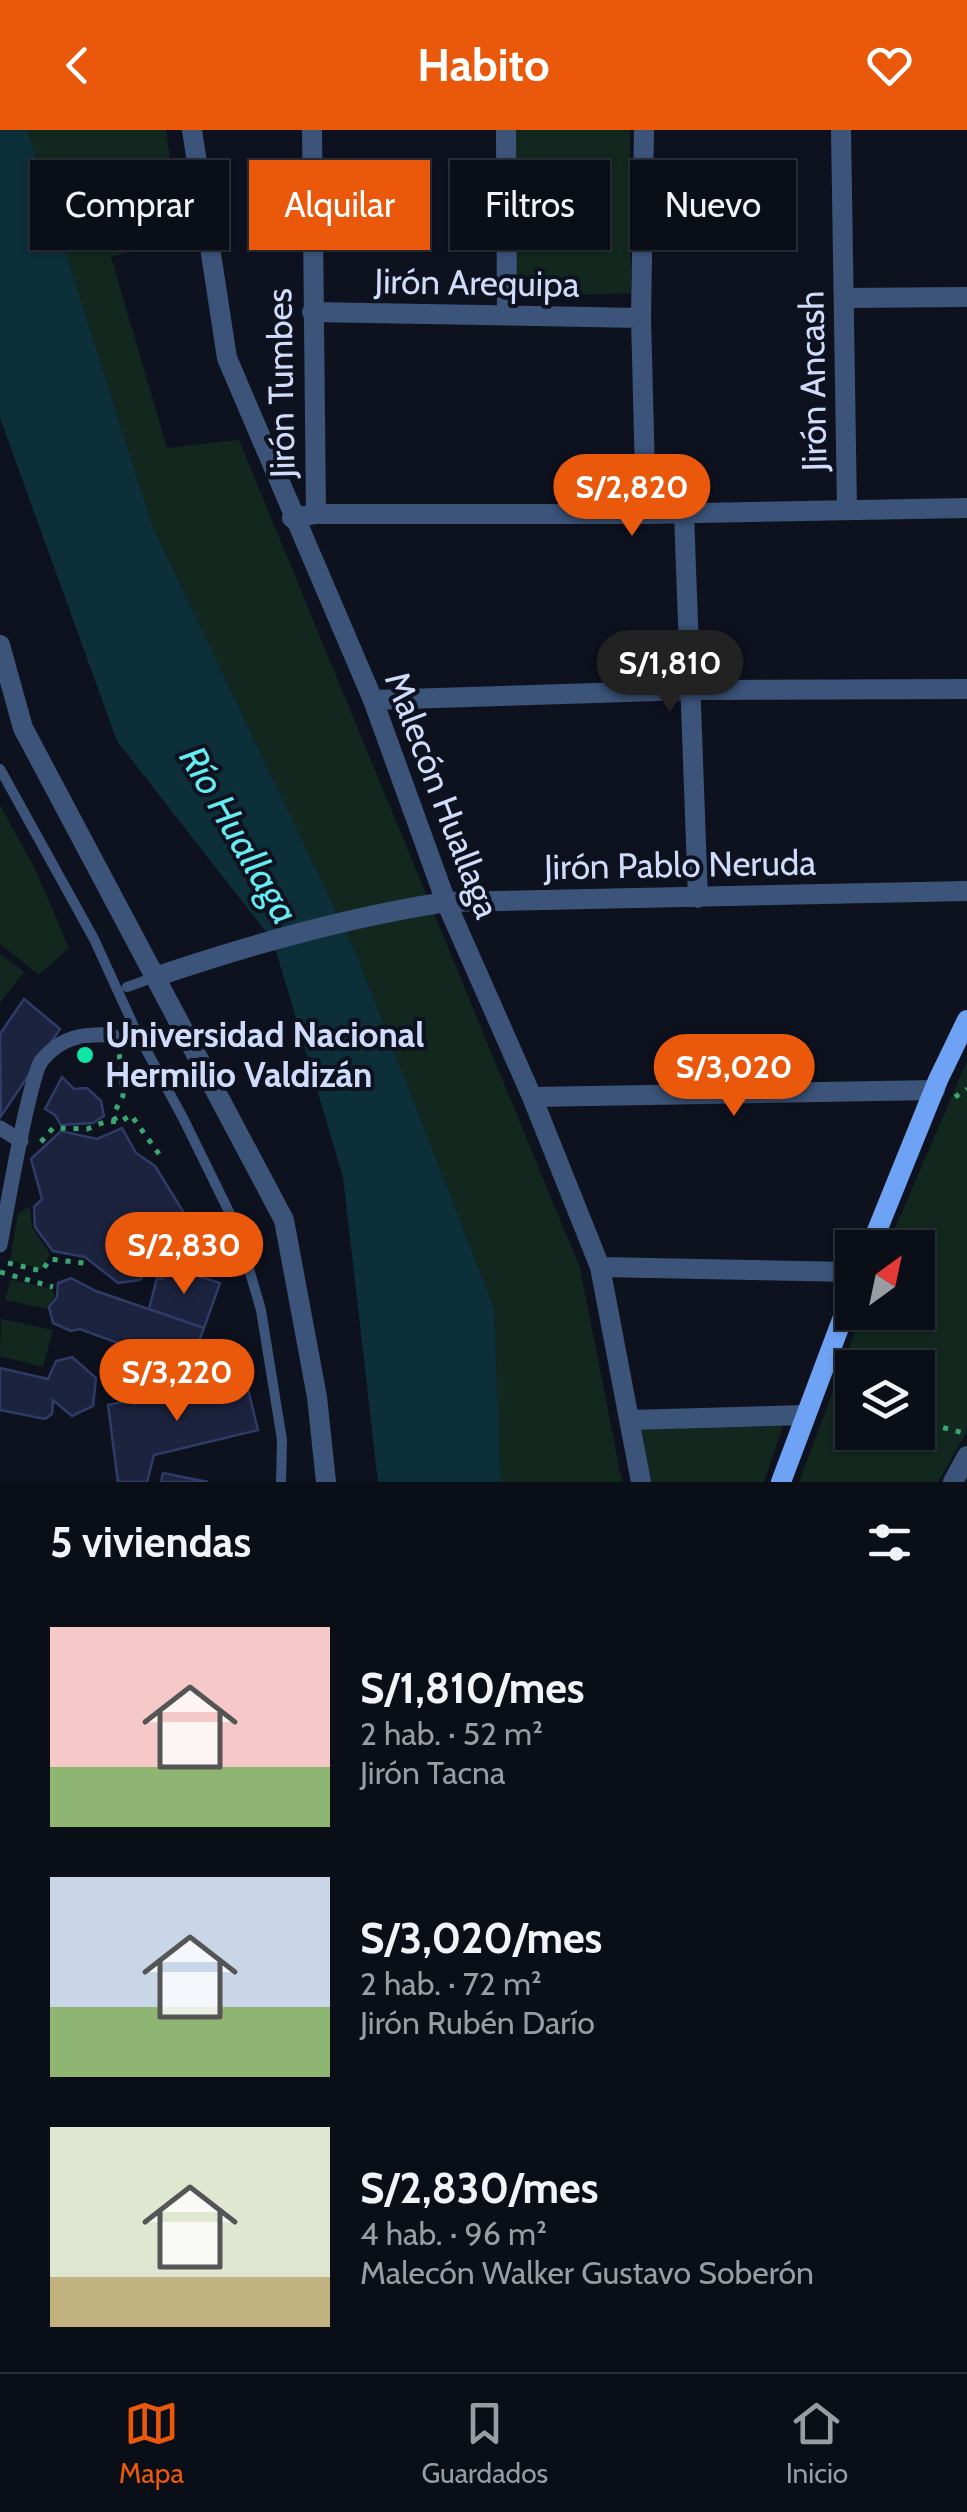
<!DOCTYPE html>
<html lang="es">
<head>
<meta charset="utf-8">
<style>
  body { margin:0; font-family:Cabin,sans-serif; background:#131720; color:#f1f3f6; height:100vh; display:flex; flex-direction:column; font-size:38px; white-space:nowrap }
  * { box-sizing:border-box; margin:0 }
  p { font-size:32px; color:#999ca1 }
  .icon { flex:none; width:55px; height:55px; fill:none; stroke:currentColor; stroke-width:2; stroke-linecap:round; stroke-linejoin:round }
  .map { position:relative; height:1352px; overflow:hidden }
  .sheet { display:flex; flex-direction:column; background:#0a0e17; flex:1 }
  .sheet>* { flex:none }
  .banner { position:absolute; left:30px; top:30px; width:908px; height:90px; display:flex; gap:20px }
  .needle { width:65px; rotate:33deg }
  .controls { position:absolute; left:835px; top:1100px; display:grid; gap:20px }
  .controls a { display:grid; place-items:center; width:100px; height:100px; border-radius:0px; background:#0a0e17; box-shadow:0 2px 8px #0004,0 0 0 2px #2a2e36; font-size:50px }
  .price { position:absolute; translate:-50% -85px; padding:0 22px; border-radius:35px; background:#ea580c; color:#fff; font-size:32px; line-height:65px; filter:drop-shadow(0 2px 5px #0008) }
  .price::after { content:''; position:absolute; left:50%; top:60px; width:30px; height:22px; margin-left:-15px; background:inherit; clip-path:polygon(0 0,100% 0,50% 100%) }
  .price.active { background:#222; color:#fff }
  ul { padding:0; list-style:none }
  li { display:flex; align-items:center; gap:30px; height:250px; padding:0 50px }
  li span { display:grid; place-items:center; flex:none; width:280px; height:200px; border-radius:0px; color:#555 }
  li>.icon { margin-inline-start:auto }
  span .icon { width:120px; height:120px; fill:#fffc; stroke-width:1 }
  li b { font-size:42px }
  h2 { display:flex; justify-content:space-between; align-items:center; height:120px; padding:0 50px; font-size:42px }
  .chip { padding:0 35px; border-radius:0px; background:#0a0e17; box-shadow:0 2px 8px #0004,0 0 0 2px #2a2e36; font-size:35px; line-height:90px }
  .chip.active { background:#ea580c; color:#fff }
  header { display:flex; justify-content:space-between; align-items:center; height:130px; padding:0 50px; background:#ea580c; color:#fff; font-size:45px; font-weight:800 }
  .tabs { display:flex; justify-content:space-around; align-items:center; height:140px; border-top:2px solid #2a2e36; background:#0a0e17; font-size:28px; color:#999ca1 }
  .tabs a { display:grid; justify-items:center; gap:5px }
  .tabs .active { color:#ea580c }
  .map>svg:first-child { display:block }
  .green { fill:#12281e; fill-rule:evenodd }
  .water { fill:#0d2f39 }
  .building { fill:#1c233e; stroke:#2f3c68; stroke-width:2.5 }
  .lines { fill:none; stroke-linecap:round; stroke-linejoin:round }
  .path { stroke:#37a872; stroke-width:5; stroke-dasharray:5 8; stroke-linecap:butt }
  .service { stroke:#3c547a; stroke-width:10 }
  .pedestrian { stroke:#3c547a; stroke-width:15 }
  .minor { stroke:#3c547a; stroke-width:20 }
  .secondary { stroke:#6ea2f4; stroke-width:20 }
  .poi-dot { fill:#11e5a3; stroke:#0e121f; stroke-width:4 }
  .labels { text-anchor:middle; stroke-width:8; stroke-linejoin:round; paint-order:stroke }
  .street-label { font-size:35px; fill:#cfdcfb; stroke:#0e121f }
  .poi-label { font-size:35px; font-weight:bold; fill:#cfdcfb; stroke:#0e121f; text-anchor:start }
  .water-label { font-size:38px; font-style:italic; fill:#65ecf3; stroke:#0e121f }
</style>
</head>
<body>
<header><svg class="icon" aria-label="back" viewBox="0 0 24 24"><path d="M15 5l-7 7 7 7"/></svg>Habito<svg class="icon" aria-label="heart" viewBox="0 0 24 24"><path d="M12 20l-8-8c-3-5 5-10 8-4 3-6 11-1 8 4z"/></svg></header>
<div class="map">
<svg width="967" height="1352" viewBox="0 0 967 1352">
  <rect width="100%" height="100%" fill="#0e121f"/>
  <path class="green" d="M27,0H166L181,108L111,127L167,318L239,310L580,1138L622,1352H501L494,1178L356,823L152,395Z
    M516,0H630L631,163L514,167Z
    M0,675L36,741L69,818L39,845L0,814Z
    M0,824L24,842L0,873Z
    M967,931V1301L938,1352H799L862,1183L918,1182V1118L887,1117ZM852,1238H918V1302H852Z
    M30,1077L32,1097L50,1124L41,1139L10,1130L18,1083Z
    M11,1150L52,1159L55,1166L47,1179L5,1170Z
    M1,1189L53,1200L43,1237L0,1226Z
    M783,1296L764,1352H649L639,1297Z"/>
  <path class="water" d="M0,0H27L152,395L356,823L494,1178L501,1352H378L343,1047L273,811L117,611L0,288Z"/>
  <path class="building" d="M24,869L60,899L1,986L0,904Z
    M62,947L74,959L87,958L101,971L104,986L93,993L61,995L55,985L45,979Z
    M122,998L136,1023L155,1036L184,1083L154,1108L155,1130L140,1150L118,1153L85,1127L53,1121L35,1097L34,1077L42,1069L31,1029L61,1001L97,1009Z
    M166,1136L220,1153L204,1198L149,1179L157,1148L162,1149Z
    M71,1148L96,1161L204,1198L188,1239L80,1199L71,1201L53,1193L49,1177L57,1167L58,1153Z
    M72,1227L96,1248L93,1276L72,1286L53,1270L52,1284L45,1289L0,1280V1238L48,1249L56,1231Z
    M245,1247L258,1300L154,1325L147,1352H118L108,1275Z
    M163,1343L208,1352H161Z"/>
  <g class="lines">
    <path class="path" d="M955,967L967,959
      M116,991L113,985L123,966L119,921
      M41,1012L53,998L87,999L107,991L120,992L131,985L159,1024
      M8,1133L42,1141L50,1129L91,1134
      M0,1142L53,1157
      M836,1270L852,1274
      M918,1291L964,1303"/>
    <path class="service" d="M0,639L94,809L137,903L183,988L237,1098L261,1180L282,1310L281,1352
      M127,857L155,847"/>
    <path class="pedestrian" d="M0,998L21,1011
      M0,1115C6,1085 29,946 42,930C62,906 83,904 112,905"/>
    <path class="minor" d="M192,0L227,228L373,570L446,772L532,967L600,1137L641,1352
      M312,0L316,384
      M506,0L507,185
      M644,0L641,188L646,384
      M841,0L847,380
      M845,168L967,167
      M312,182L641,188
      M684,383L698,768
      M292,388L316,384H646L967,378
      M0,515L23,598L284,1090L317,1267L326,1352
      M373,570L690,560L967,559
      M155,847C249,815 348,787 446,772L967,761
      M532,967L935,960
      M600,1137L852,1142
      M629,1290L806,1285
      M953,1352L967,1326"/>
    <path class="secondary" d="M870,1118L938,950L967,890
      M781,1352L852,1163"/>
  </g>
  <circle class="poi-dot" cx="85" cy="925" r="10"/>
  <g class="labels">
    <g class="street-label">
      <text transform="translate(477 153) rotate(1)" y="12">Jirón Arequipa</text>
      <text transform="translate(813 251) rotate(-91)" y="12">Jirón Ancash</text>
      <text transform="translate(281 253) rotate(-91)" y="12">Jirón Tumbes</text>
      <text transform="translate(442 665) rotate(69)" y="12">Malecón Huallaga</text>
      <text transform="translate(680 735) rotate(-1)" y="12">Jirón Pablo Neruda</text>
    </g>
    <g class="poi-label">
      <text x="105" y="917">Universidad Nacional<tspan x="105" dy="40">Hermilio Valdizán</tspan></text>
    </g>
    <g class="water-label">
      <text transform="translate(239 705) rotate(60)" y="13">Río Huallaga</text>
    </g>
  </g>
</svg>
<div class="controls">
<a><svg class="needle" viewBox="-14 -14 28 28"><path d="M0-13l5 13h-10z" fill="#e53935"/><path d="M0 13l5-13h-10z" fill="#999ca1"/></svg></a>
<a><svg class="icon" aria-label="layers" viewBox="0 0 24 24"><path d="M12 4l9 5-9 5-9-5zM3 14l9 5 9-5"/></svg></a>
</div>
<b class="price" style="left:632px;top:409px">S/2,820</b>
<b class="price active" style="left:670px;top:585px">S/1,810</b>
<b class="price" style="left:734px;top:989px">S/3,020</b>
<b class="price" style="left:184px;top:1167px">S/2,830</b>
<b class="price" style="left:177px;top:1294px">S/3,220</b>
<div class="banner">
<a class="chip">Comprar</a>
<a class="chip active">Alquilar</a>
<a class="chip">Filtros</a>
<a class="chip">Nuevo</a>
</div>
</div>
<section class="sheet">
<h2>5 viviendas<svg class="icon" aria-label="filters" viewBox="0 0 24 24"><path d="M4 7h16M4 17h16"/><circle cx="9" cy="7" r="2"/><circle cx="15" cy="17" r="2"/></svg></h2>
<ul>
<li><span style="background:linear-gradient(#f6c9c9 70%,#8fb573 0)"><svg class="icon" aria-label="home" viewBox="0 0 24 24"><path d="M3 11l9-7 9 7M6 9v11h12V9"/></svg></span><div><b>S/1,810/mes</b><p>2 hab. · 52 m²</p><p>Jirón Tacna</p></div></li>
<li><span style="background:linear-gradient(#c9d6e8 65%,#8fb573 0)"><svg class="icon" aria-label="home" viewBox="0 0 24 24"><path d="M3 11l9-7 9 7M6 9v11h12V9"/></svg></span><div><b>S/3,020/mes</b><p>2 hab. · 72 m²</p><p>Jirón Rubén Darío</p></div></li>
<li><span style="background:linear-gradient(#dfe7d0 75%,#c2b280 0)"><svg class="icon" aria-label="home" viewBox="0 0 24 24"><path d="M3 11l9-7 9 7M6 9v11h12V9"/></svg></span><div><b>S/2,830/mes</b><p>4 hab. · 96 m²</p><p>Malecón Walker Gustavo Soberón</p></div></li>
</ul>
</section>
<nav class="tabs">
<a class="active"><svg class="icon" aria-label="map" viewBox="0 0 24 24"><path d="M3 6l6-2 6 2 6-2v14l-6 2-6-2-6 2zM9 4v14M15 6v14"/></svg>Mapa</a>
<a><svg class="icon" aria-label="saved" viewBox="0 0 24 24"><path d="M7 4h10v16l-5-4-5 4z"/></svg>Guardados</a>
<a><svg class="icon" aria-label="home" viewBox="0 0 24 24"><path d="M3 11l9-7 9 7M6 9v11h12V9"/></svg>Inicio</a>
</nav>
</body>
</html>
